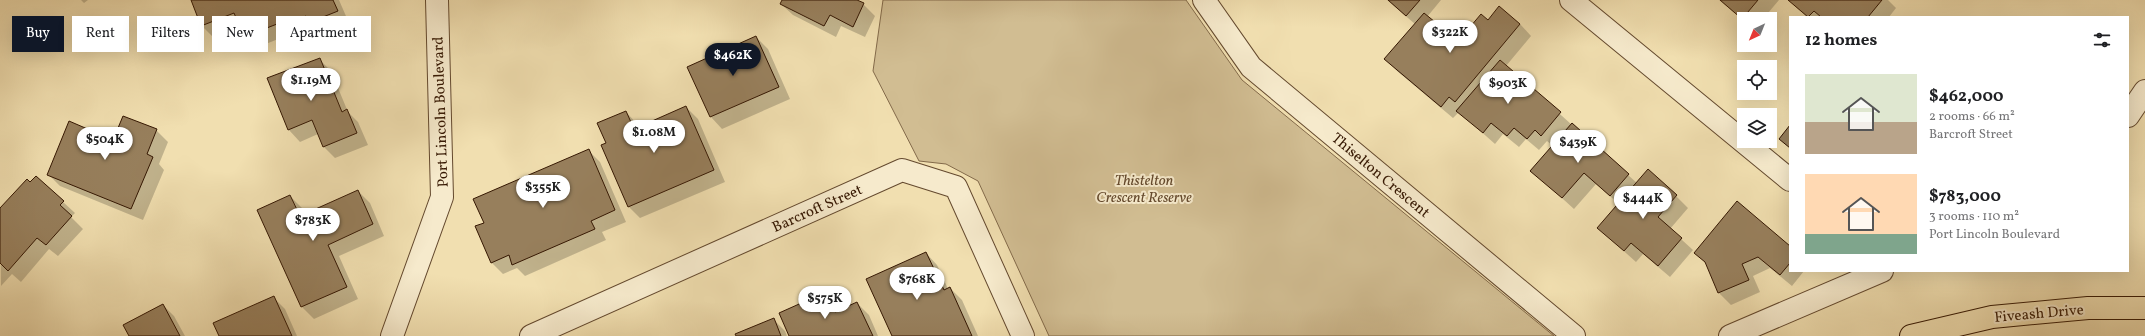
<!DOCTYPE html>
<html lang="en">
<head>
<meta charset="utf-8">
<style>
  body { margin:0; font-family:Vollkorn,serif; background:#f6f6f6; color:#202124; height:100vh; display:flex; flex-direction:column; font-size:15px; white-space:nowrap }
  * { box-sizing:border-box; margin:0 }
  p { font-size:13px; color:#757577 }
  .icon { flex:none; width:22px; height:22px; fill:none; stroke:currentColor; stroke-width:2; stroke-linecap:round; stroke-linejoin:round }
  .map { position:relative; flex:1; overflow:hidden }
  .sheet { position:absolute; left:1789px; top:16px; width:340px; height:256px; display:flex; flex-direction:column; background:#fff; border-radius:0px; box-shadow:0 4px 16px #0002 }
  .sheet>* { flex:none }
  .guide { position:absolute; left:12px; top:16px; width:380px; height:36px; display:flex; gap:8px }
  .needle { width:26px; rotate:223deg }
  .controls { position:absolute; left:1737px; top:12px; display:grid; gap:8px }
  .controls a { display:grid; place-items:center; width:40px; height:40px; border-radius:0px; background:#fff; box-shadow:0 4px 16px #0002; font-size:20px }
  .price { position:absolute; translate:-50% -34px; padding:0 9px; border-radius:14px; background:#fff; color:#222; font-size:13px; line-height:26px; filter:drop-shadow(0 1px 2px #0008) }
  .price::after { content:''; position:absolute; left:50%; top:24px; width:12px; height:9px; margin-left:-6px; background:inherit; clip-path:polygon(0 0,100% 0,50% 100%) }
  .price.selected { background:#111827; color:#fff }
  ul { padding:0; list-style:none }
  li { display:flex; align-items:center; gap:12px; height:100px; padding:0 16px }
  li span { display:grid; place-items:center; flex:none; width:112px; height:80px; border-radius:0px; color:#555 }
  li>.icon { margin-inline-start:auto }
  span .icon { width:48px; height:48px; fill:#fffc; stroke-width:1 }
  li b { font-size:17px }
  h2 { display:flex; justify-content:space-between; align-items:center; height:48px; padding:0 16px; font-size:17px }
  .pill { padding:0 14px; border-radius:0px; background:#fff; box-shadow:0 4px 16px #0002; font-size:14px; line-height:36px }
  .pill.selected { background:#111827; color:#fff }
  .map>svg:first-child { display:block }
  .green { fill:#d1bd92; stroke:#836a4a }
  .shadow { fill:#0003 }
  .building { fill:#977f5c; stroke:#351702 }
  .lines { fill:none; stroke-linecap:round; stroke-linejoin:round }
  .minor-casing { stroke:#64492e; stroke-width:24 }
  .major-casing { stroke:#351702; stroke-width:24 }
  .minor { stroke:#f6eacc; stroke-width:22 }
  .major { stroke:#f1dfb0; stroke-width:22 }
  .labels { text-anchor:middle; stroke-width:4; stroke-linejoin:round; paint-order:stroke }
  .street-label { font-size:15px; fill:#351702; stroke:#f6eacc }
  .park-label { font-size:15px; font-style:italic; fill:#64492d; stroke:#f6eacc }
</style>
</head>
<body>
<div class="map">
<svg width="2145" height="336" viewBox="0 0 2145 336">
  <rect width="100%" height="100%" fill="#f1dfb0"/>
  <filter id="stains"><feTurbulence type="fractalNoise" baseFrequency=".005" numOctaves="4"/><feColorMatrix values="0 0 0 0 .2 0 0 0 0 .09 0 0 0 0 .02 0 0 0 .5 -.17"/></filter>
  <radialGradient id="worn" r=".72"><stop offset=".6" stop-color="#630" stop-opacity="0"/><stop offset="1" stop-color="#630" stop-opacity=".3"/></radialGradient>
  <path class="green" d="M883,0H1186L1242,80L1554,336H1049L978,181L946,164L919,161L873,71Z"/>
  <path class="shadow" d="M81,0H88L84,3Z
    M192,0H339L349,23L321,34L315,29L291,39L288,35L256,48L245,36L241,27L214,38L202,26Z
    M783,0H856L863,4L875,16L865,37L841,26L836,37L793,15L781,4Z
    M1387,0H1441L1427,17L1446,32L1466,34L1488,21L1500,7L1520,24L1531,36L1506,66L1637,183L1676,196L1688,208L1670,229L1693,250L1670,277L1643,254L1636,262L1598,228L1619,204L1596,184L1574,209L1532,171L1553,146L1547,141L1539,150L1526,139L1519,147L1503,134L1495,144L1459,112L1453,118L1397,71L1386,59L1415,24Z
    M1719,0H1779L1763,19H1744V21Z
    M1788,0H1888L1896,8L1889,17H1807Z
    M756,37L768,49L790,99L722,129L711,117L688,67Z
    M319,59L331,71L348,112L358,122L368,145L335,158L323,146L318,134L300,142L289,130L268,79Z
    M686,107L698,119L725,182L640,218L629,207L602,146L607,144L626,112L640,127Z
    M156,130L168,142L159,164L164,170L143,220L60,186L48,174L114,141Z
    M588,150L600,162L626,222L602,232L606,240L525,276L517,268L503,274L491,262L485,223Z
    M36,177L75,213L71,217L83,229L58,256L49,249L21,282L12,274L1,286L0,210Z
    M358,191L370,203L384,236L339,256L358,299L314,319L302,307L259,210L290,196L302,208L305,215Z
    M1790,247V271H1804L1792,286L1770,268L1753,276L1760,292L1731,305L1719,293L1708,265L1695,253Z
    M926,253L937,265L948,289L950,288L962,300L978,336H893Z
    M826,293L838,305L840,311L857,303L869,315L878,336H790Z
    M273,297L285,309L297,336H220Z
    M163,305L174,316L185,336H130Z
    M773,319L785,331L787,336H737Z"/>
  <path class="building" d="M191,0H333L338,11L308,23L306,16L278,28L277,24L244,37L234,13L201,26Z
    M782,0H857L864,3L853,27L830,15L824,26L780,4Z
    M1388,0H1420L1406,16Z
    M1720,0H1758L1742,19Z
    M1788,0H1882L1868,17H1821L1814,11L1808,17Z
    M1499,6L1520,24L1455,102L1449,97L1441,107L1384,59L1424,13L1446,31L1453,22L1465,33L1481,14L1488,20Z
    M756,36L779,87L710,117L687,67Z
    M320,58L342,112L347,109L357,133L323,147L312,120L288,130L267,78Z
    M1500,60L1561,112L1541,136L1535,130L1527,139L1514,128L1507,136L1491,123L1483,133L1456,111Z
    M686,106L714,170L628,207L601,145L606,143L597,123L626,111L634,129Z
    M123,116L157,129L147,154L153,157L131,209L47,175L69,121L113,140Z
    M1572,123L1629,174L1610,196L1584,173L1562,198L1530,171Z
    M1790,125V148L1779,139Z
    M589,149L615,210L591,221L595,229L512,265L509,255L491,263L475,226L484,223L473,199Z
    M1648,169L1677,195L1658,217L1682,238L1658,266L1631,243L1624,251L1597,228Z
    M36,176L64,201L60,205L72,216L46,245L37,238L8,271L0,263V208L27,179L30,182Z
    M358,190L373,224L328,245L347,287L301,307L257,210L290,195L300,216Z
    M1737,201L1790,246V263L1780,275L1758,257L1742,264L1749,280L1718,293L1705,262L1694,253Z
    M926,252L944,290L950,287L972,336H892L866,279Z
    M826,292L835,312L857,302L873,336H789L779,313Z
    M274,296L292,336H219L213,323Z
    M163,304L180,336H129L123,325Z
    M774,318L781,336H736L735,334Z"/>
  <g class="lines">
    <g class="minor-casing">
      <path id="minor" d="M1204,0L1251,67L1574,336
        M1571,0L1790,180
        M2128,116L2145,91
        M392,336L442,197L437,0
        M531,336L902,170L956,187L1023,336
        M1730,336L1882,271"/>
    </g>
    <g class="major-casing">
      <path id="major" d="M1911,336L1992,317L2088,308H2145"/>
    </g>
    <use href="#minor" class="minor"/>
    <use href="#major" class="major"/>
  </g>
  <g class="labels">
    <g class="street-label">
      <text transform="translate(440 112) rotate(-92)" y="5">Port Lincoln Boulevard</text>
      <text transform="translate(1381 175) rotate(40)" y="5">Thiselton Crescent</text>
      <text transform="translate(817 208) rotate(-24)" y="5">Barcroft Street</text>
      <text transform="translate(2039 313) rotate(-5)" y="5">Fiveash Drive</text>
    </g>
    <g class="park-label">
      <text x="1144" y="185">Thistelton<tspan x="1144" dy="17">Crescent Reserve</tspan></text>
    </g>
  </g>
  <rect width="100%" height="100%" filter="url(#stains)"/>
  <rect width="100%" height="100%" fill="url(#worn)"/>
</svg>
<div class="controls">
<a><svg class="needle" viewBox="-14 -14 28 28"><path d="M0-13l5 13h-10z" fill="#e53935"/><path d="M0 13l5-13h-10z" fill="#757577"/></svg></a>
<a><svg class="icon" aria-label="locate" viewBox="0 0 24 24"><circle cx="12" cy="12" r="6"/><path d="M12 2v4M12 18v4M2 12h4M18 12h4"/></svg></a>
<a><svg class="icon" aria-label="layers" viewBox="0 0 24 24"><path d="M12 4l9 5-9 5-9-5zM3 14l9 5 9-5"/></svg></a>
</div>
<b class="price" style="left:1450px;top:54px">$322K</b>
<b class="price selected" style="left:733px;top:77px">$462K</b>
<b class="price" style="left:311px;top:102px">$1.19M</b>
<b class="price" style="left:1508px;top:105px">$903K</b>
<b class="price" style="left:654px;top:154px">$1.08M</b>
<b class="price" style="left:105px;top:161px">$504K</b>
<b class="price" style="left:1578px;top:164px">$439K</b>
<b class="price" style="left:543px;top:209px">$355K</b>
<b class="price" style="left:1643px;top:220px">$444K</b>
<b class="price" style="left:313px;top:242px">$783K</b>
<b class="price" style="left:917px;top:301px">$768K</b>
<b class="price" style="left:825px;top:320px">$575K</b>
<div class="guide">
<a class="pill selected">Buy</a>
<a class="pill">Rent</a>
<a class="pill">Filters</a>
<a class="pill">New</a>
<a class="pill">Apartment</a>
</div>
<section class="sheet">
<h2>12 homes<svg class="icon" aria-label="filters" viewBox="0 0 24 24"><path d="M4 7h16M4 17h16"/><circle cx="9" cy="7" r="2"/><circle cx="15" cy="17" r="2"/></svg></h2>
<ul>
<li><span style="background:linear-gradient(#dfe7d0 60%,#b9a48a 0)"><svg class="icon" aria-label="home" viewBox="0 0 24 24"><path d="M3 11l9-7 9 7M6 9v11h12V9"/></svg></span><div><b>$462,000</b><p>2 rooms · 66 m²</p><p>Barcroft Street</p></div></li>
<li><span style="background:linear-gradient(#ffd9b3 75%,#7fa58c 0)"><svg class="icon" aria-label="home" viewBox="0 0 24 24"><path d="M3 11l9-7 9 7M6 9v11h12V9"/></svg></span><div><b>$783,000</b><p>3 rooms · 110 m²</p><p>Port Lincoln Boulevard</p></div></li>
</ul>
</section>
</div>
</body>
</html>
